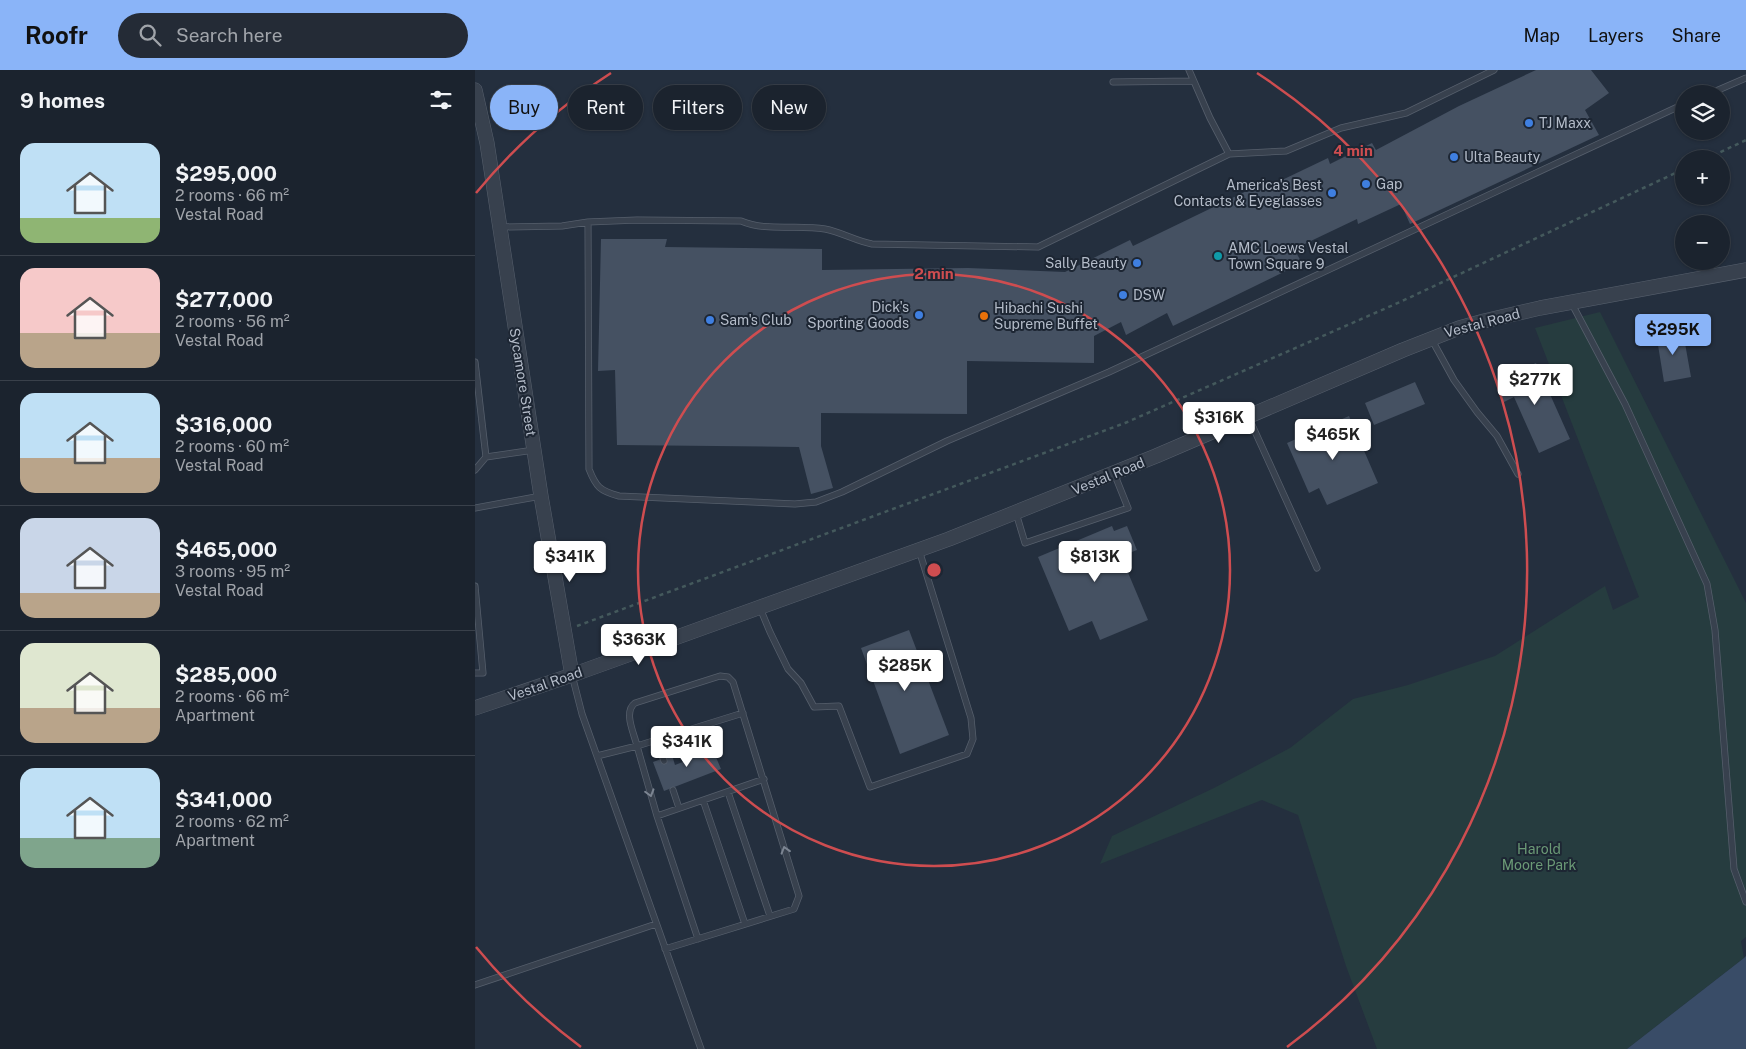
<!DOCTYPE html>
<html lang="en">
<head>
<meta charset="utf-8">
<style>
  body { margin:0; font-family:"Public Sans",sans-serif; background:#242b36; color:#f1f3f6; height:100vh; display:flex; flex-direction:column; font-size:19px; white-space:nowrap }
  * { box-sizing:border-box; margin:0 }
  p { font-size:16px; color:#a0a4aa }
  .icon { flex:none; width:28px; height:28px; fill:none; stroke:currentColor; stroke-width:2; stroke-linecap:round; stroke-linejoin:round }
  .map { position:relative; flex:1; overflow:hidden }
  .drawer { display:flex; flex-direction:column; background:#1b232e; width:475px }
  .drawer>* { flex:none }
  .guide { position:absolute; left:15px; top:15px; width:475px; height:45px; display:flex; gap:10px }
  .fabs { position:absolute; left:1200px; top:15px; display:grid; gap:10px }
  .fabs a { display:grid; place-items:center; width:55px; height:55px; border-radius:50%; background:#1b232e; box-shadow:0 1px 4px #0004,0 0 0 1px #39404a; font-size:25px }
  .price { position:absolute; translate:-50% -42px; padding:0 11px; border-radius:5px; background:#fff; color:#222; font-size:16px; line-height:32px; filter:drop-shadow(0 1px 2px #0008) }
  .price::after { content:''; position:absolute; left:50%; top:30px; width:15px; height:11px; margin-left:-8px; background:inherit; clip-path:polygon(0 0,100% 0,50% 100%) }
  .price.selected { background:#8ab4f8; color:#111 }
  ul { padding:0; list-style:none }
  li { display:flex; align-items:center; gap:15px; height:125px; padding:0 20px }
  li+li { border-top:1px solid #39404a }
  li span { display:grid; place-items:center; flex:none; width:140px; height:100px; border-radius:15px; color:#555 }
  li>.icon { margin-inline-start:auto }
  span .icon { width:60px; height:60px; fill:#fffc; stroke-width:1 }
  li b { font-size:21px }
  h2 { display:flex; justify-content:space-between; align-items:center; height:60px; padding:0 20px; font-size:21px }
  .pill { padding:0 18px; border-radius:22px; background:#1b232e; box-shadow:0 1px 4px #0004,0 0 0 1px #39404a; font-size:18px; line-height:45px }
  .pill.selected { background:#8ab4f8; color:#111 }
  header { display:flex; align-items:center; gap:30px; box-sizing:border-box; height:70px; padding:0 25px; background:#8ab4f8; color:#111 }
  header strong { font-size:24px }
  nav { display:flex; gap:28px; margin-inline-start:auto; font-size:18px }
  .search { width:350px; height:45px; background:#242b36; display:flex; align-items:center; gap:12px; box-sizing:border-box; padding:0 18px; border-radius:28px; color:#a0a4aa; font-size:19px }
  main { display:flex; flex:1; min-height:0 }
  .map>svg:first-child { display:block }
  .green { fill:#263c3f }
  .water { fill:#394c67 }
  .building { fill:#455162 }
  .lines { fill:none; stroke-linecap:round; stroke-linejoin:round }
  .service-casing { stroke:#565f6c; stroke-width:7 }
  .tertiary-casing { stroke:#565f6c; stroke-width:15 }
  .path { stroke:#44595c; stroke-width:2.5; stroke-dasharray:4 4; stroke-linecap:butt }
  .service { stroke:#38414e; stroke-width:5.5 }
  .tertiary { stroke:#38414e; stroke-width:14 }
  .oneway { stroke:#7c8592 }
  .ring { fill:none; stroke:#ce4d50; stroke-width:2.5 }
  .shop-dot { fill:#3f7fe0; stroke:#1d2633; stroke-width:2 }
  .culture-dot { fill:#0f9aa8; stroke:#1d2633; stroke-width:2 }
  .food-dot { fill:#e8710a; stroke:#1d2633; stroke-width:2 }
  .labels { text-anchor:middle; stroke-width:4; stroke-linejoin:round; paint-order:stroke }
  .poi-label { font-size:14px; fill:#b4bcc9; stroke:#1d2633; text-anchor:start }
  .street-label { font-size:14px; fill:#b4bcc9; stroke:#1d2633 }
  .park-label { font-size:14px; fill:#6b9a76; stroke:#1d2633 }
  .centre { fill:#ce4d50; stroke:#1d2633; stroke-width:2.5 }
  .ring-label { font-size:15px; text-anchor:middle; font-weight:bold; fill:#ce4d50; stroke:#1d2633; stroke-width:4; stroke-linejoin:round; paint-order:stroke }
</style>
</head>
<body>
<header>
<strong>Roofr</strong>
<div class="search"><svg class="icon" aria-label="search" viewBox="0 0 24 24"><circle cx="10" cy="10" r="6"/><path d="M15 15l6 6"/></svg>Search here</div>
<nav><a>Map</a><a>Layers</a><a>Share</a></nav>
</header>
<main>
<section class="drawer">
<h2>9 homes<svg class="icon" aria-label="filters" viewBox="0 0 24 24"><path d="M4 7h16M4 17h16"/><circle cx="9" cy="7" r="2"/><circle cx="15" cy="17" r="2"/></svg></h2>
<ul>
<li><span style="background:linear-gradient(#bfe0f5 75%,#8fb573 0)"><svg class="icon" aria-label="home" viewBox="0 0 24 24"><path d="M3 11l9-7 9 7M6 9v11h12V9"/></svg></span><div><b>$295,000</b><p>2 rooms · 66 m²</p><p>Vestal Road</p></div></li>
<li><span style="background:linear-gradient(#f6c9c9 65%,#b9a48a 0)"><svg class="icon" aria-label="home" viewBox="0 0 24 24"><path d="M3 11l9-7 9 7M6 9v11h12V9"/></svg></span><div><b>$277,000</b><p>2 rooms · 56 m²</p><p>Vestal Road</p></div></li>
<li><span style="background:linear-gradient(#bfe0f5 65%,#b9a48a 0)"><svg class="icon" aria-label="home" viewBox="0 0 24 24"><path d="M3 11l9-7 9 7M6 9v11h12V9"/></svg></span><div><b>$316,000</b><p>2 rooms · 60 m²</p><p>Vestal Road</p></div></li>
<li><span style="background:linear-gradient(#c9d6e8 75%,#b9a48a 0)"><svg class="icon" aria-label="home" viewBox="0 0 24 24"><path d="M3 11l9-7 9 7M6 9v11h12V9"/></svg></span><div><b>$465,000</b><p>3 rooms · 95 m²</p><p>Vestal Road</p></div></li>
<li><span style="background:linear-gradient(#dfe7d0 65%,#b9a48a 0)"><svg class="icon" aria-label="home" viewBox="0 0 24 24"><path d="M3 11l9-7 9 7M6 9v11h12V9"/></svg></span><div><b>$285,000</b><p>2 rooms · 66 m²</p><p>Apartment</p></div></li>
<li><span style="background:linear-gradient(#bfe0f5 70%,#7fa58c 0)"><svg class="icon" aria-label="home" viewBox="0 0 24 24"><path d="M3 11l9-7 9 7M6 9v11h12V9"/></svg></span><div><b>$341,000</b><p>2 rooms · 62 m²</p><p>Apartment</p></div></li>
</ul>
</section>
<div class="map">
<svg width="1271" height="979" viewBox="0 0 1271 979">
  <rect width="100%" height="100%" fill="#242f3e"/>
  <path class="green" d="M1125,242L1271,533V867L1266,871L1269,888L1152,979H902L871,896L823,745L787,730L625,794L637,766L739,718L815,678L878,629L933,615L1020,586L1130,516L1138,540L1164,527L1060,258Z"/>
  <path class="water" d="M1271,886V979H1152L1269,888Z"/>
  <path class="building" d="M1061,0H1116L1134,23L1110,40L1124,65L935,154L926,134L883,154L882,149L819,179L827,193L698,256L692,243L651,265L646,252L619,266V293L492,291V344L346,343V376L358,418L336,424L324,377L142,375L140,300L123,301L126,169H192L190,177L347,179V200L493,198L590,202L655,170L658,176L784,115L786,120L853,88L855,94L897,73L901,80L984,36Z
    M1208,262L1216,307L1189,312L1183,275L1177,276L1176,267Z
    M1061,293L1095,369L1064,383L1039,327L1029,332L1020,311Z
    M940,312L950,334L899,355L890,333Z
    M874,346L903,413L852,435L844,418L834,423L812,373Z
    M637,456L639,461L652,456L662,480L646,486L673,550L625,570L617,551L594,561L563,487Z
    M434,560L474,665L425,684L386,578Z
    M235,673L246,699L189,721L178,692L197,685L200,695L218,688L215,681Z"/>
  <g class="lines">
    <g class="service-casing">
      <path id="service" d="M714,0L735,48L754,84
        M638,12L718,11
        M1234,24L1271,8
        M113,152L114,399C121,417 125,421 144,426L320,434L341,432L367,422L472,371L634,302L1209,34
        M26,157L87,156L113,152L162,150L266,151C292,162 322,154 350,159C366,162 381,171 397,174L563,177L754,84L811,81L866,58L931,43L1019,0
        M1097,234L1150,334L1232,514L1240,560L1259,799L1271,832
        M957,270L979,310L1002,342L1022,366L1043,404
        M0,292L11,387L59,380
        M773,346L842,498
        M0,400L11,387
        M0,438L66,426
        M541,443L550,473L653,438L639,403
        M0,516L8,603H0
        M285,538L295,562L313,599L326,613L339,637L364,636L395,717L492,684L498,669L496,648L444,480
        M97,605L107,644L226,979
        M182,670L189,691
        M122,686L162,676C159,663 148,642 160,633L245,606L253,607L258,612L324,826L319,839L190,879
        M198,720L204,738
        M253,722L295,846
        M228,730L270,854
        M182,746L289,709
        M223,869L182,746L162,676L268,643
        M0,915L181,854"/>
    </g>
    <g class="tertiary-casing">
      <path id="tertiary" d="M0,20L12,73L66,426L97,605
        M0,638L97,605L474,469L681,386L928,280L984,258L1009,251L1065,238L1271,200"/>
    </g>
    <path class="path" d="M1231,89L1271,70
      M102,556L650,353L925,232L1209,99"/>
    <use href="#service" class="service"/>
    <use href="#tertiary" class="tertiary"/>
  </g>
  <defs><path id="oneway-chevron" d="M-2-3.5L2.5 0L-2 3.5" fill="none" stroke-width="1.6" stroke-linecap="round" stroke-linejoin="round" transform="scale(1.25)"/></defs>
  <g class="oneway">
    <use href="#oneway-chevron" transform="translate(175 723) rotate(74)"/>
    <use href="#oneway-chevron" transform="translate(310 780) rotate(-107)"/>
  </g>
  <g class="ring">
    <circle cx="459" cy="500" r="296"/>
    <path d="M106 977A593 593 0 0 1 1 877M1 123A593 593 0 0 1 136 3M782 3A593 593 0 0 1 812 977"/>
  </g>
  <g class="shop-dot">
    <circle cx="1054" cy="53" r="5"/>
    <circle cx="979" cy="87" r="5"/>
    <circle cx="891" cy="114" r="5"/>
    <circle cx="857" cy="123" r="5"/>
    <circle cx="662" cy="193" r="5"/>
    <circle cx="648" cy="225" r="5"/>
    <circle cx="444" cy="245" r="5"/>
    <circle cx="235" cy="250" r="5"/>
  </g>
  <circle class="culture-dot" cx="743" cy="186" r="5"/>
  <circle class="food-dot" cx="509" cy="246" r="5"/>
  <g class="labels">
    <g class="poi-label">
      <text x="1064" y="58">TJ Maxx</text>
      <text x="989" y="92">Ulta Beauty</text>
      <text x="901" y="119">Gap</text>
      <text x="847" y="120" text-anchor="end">America's Best<tspan x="847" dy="16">Contacts &amp; Eyeglasses</tspan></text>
      <text x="753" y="183">AMC Loews Vestal<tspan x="753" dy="16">Town Square 9</tspan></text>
      <text x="652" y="198" text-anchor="end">Sally Beauty</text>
      <text x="658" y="230">DSW</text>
      <text x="434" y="242" text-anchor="end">Dick's<tspan x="434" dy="16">Sporting Goods</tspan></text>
      <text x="519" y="243">Hibachi Sushi<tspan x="519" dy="16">Supreme Buffet</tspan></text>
      <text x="245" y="255">Sam's Club</text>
    </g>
    <g class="street-label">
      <text transform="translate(1007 253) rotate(-15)" y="5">Vestal Road</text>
      <text transform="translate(48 312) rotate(81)" y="5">Sycamore Street</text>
      <text transform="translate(633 406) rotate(-22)" y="5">Vestal Road</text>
      <text transform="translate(70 614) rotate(-19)" y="5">Vestal Road</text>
    </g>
    <g class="park-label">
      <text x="1064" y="784">Harold<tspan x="1064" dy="16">Moore Park</tspan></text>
    </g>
  </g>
  <circle cx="459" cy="500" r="8" class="centre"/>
  <g class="ring-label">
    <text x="878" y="86">4 min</text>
    <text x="459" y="209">2 min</text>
  </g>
</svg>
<div class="fabs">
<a><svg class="icon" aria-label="layers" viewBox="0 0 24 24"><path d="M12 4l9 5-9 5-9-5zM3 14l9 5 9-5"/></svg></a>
<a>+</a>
<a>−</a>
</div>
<b class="price selected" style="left:1198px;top:286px">$295K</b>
<b class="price" style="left:1060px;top:336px">$277K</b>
<b class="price" style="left:744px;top:374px">$316K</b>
<b class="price" style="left:858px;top:391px">$465K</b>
<b class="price" style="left:95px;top:513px">$341K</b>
<b class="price" style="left:620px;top:513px">$813K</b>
<b class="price" style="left:164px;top:596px">$363K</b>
<b class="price" style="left:430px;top:622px">$285K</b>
<b class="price" style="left:212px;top:698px">$341K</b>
<div class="guide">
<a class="pill selected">Buy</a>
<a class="pill">Rent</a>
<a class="pill">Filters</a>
<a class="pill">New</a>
</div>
</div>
</main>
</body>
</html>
